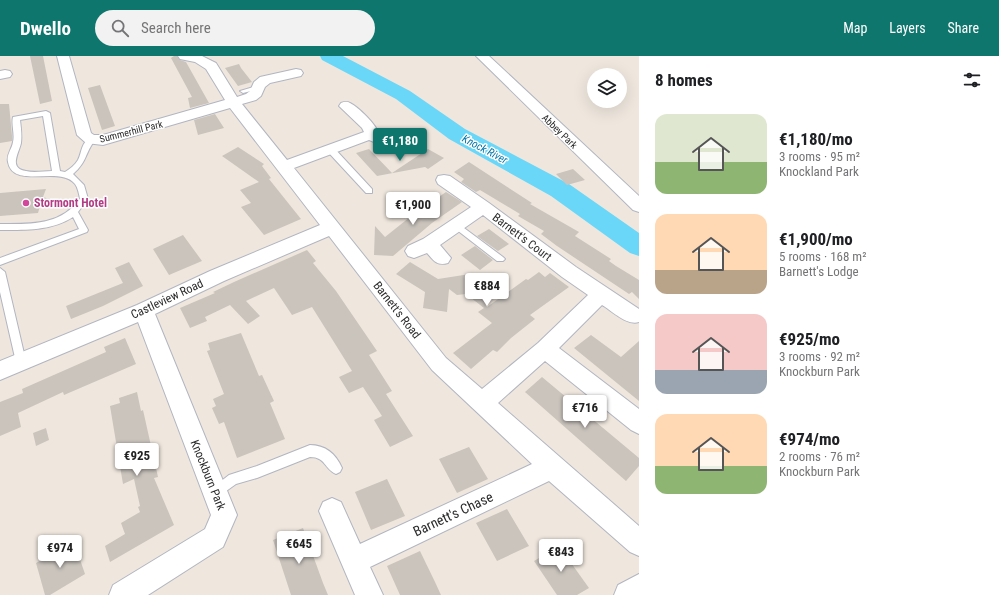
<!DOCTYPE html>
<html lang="en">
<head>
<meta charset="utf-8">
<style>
  body { margin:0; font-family:"Roboto Condensed",sans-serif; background:#f2f2f2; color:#202124; height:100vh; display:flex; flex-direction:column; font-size:15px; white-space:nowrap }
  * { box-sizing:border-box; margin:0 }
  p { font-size:13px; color:#757577 }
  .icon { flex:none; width:22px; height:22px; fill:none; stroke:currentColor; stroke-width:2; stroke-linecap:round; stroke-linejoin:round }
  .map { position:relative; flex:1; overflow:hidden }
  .side { display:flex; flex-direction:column; background:#fff; width:360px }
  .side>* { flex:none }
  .controls { position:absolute; left:587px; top:12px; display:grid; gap:8px }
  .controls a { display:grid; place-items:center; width:40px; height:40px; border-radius:50%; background:#fff; box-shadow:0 4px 16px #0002; font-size:20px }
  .price { position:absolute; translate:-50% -34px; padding:0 9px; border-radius:4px; background:#fff; color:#222; font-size:13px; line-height:26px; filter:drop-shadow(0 1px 2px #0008) }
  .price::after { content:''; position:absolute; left:50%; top:24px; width:12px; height:9px; margin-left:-6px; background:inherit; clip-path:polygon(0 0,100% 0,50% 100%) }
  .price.on { background:#0f766e; color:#fff }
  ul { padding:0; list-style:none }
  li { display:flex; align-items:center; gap:12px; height:100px; padding:0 16px }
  li span { display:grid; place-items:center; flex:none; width:112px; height:80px; border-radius:12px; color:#555 }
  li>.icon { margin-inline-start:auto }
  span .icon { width:48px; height:48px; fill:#fffc; stroke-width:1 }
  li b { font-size:17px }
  h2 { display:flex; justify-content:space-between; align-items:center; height:48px; padding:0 16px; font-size:17px }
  header { display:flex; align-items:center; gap:24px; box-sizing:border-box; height:56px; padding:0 20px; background:#0f766e; color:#fff }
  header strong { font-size:19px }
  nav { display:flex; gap:22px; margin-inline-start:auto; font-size:14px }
  .search { width:280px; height:36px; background:#f2f2f2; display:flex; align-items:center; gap:10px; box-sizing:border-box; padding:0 14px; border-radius:22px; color:#757577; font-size:15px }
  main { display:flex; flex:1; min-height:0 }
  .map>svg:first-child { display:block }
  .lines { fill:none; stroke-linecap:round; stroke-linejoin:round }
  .river { fill:#6ad7f8; fill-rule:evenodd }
  .building { fill:#cac4bd }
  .lane-casing { stroke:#b2b5c1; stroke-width:2 }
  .street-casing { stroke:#b2b5c1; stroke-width:2 }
  .lane { fill:#fff; fill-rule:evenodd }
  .street { fill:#fff; fill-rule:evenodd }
  .hotel-dot { fill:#d1479c; stroke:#fff; stroke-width:1.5 }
  .labels { text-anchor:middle; stroke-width:3; stroke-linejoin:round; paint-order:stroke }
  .far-street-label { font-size:10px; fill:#2c2c2c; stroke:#fff }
  .far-water-label { font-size:11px; font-style:italic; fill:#0376a9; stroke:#fff }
  .hotel-label { font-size:12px; font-weight:bold; fill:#b23c85; stroke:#fff; text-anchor:start }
  .street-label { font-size:12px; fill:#2c2c2c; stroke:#fff }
  .near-street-label { font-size:14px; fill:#2c2c2c; stroke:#fff }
</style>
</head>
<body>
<header>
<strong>Dwello</strong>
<div class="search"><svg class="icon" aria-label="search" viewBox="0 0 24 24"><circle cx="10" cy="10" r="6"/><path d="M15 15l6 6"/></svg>Search here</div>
<nav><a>Map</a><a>Layers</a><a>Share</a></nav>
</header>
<main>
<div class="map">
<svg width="639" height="539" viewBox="0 0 639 539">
  <rect width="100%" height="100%" fill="#efe7de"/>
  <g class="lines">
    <path class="river" d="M320,0H343L410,35L465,73L569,128L639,177V200L630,197L551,140L449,83L396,43L322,4Z"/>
  </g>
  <path class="building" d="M30,0H43L52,45L40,48Z
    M174,0H177L180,4L186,6L209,47L190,52L188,42L192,41L171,2Z
    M239,8L241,12L252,26L238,30L225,12Z
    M100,29L115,70L102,74L88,32Z
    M0,48H9L12,80V85L0,87Z
    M215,58L224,72L198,79L194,64Z
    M238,91L264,108L262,110L271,122L269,123L301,163L264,179L241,151L251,147L240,134L259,126L222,100Z
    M369,93L392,117L428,93L444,102L428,113L425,111L377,120L356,97Z
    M469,106L532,147L530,148L579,176L575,180L611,203L609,205L616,210L639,224V243L632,236L629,238L557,190L541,178L544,175L518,160L520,158L480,134L476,136L461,126L464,123L454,116Z
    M573,113L585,124L567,129L556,118Z
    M46,133L43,141L59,146L40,150L38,157L0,160V137Z
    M446,136L462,146L432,167L393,200L374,199L375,170L385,181L415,157Z
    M489,173L509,188L498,195L477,180Z
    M183,179L202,205L169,219L153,193Z
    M475,190L493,204L480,214L461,199Z
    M307,194L316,205L313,207L336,235L377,295L369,299L392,335L386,338L413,380L390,391L374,364L382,360L363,331L349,337L339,321L352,315L312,251L292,259L274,232L246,245L260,260L248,268L230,249L205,261L207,265L190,272L180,252L215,237L213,236L234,226Z
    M129,206L143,230L103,250L71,263L66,250L123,227L115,212Z
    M410,206L438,223L470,218L487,251L526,223L528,224L539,216L545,221L550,217L569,231L530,259L535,263L511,282L497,296L493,294L471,313L453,297L492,267L478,256L484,252L466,238L457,239L449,233L447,256L423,252L425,236L396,218Z
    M241,277L259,320L262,319L274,345L270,347L285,383L237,402L224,366L219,368L212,352L216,350L213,343L224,338L207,295L210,294L208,287Z
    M591,279L621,301L639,285V345L574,292Z
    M125,282L136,308L64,339L63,336L18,357L21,371L0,380V346L23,337L22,333L106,296L104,291Z
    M542,321L639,402V410L626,425L525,336Z
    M137,336L141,355L143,354L158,421L154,422L174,469L110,506L105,490L125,478L121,467L140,456L138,451L140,450L134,423L123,428L110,350L120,347L119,342Z
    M46,372L49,384L36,390L33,377Z
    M469,391L488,423L457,437L439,403Z
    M387,423L405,460L371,474L355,436Z
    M507,453L529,490L497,505L476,467Z
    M303,472L323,527L328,539H291L273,484Z
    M74,486L85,518L50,539H45L36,507Z
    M559,490L589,532L577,539H557L534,505Z
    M420,495L435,526L441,539H400L387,510Z"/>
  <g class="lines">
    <g class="lane-casing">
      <path id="lane" d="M257,30L260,32L259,33L243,37L240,35Z
        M46,55L50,57L60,115L65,116C70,113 75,109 78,104C82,96 81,86 91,82L95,84C85,97 87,106 73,118L84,129L88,143L78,156L88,174L87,176L0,209V202L79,173L73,161C52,175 24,174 0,174V168C30,168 60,170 80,143C79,138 78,132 75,128C60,109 13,134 8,106C6,99 12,93 13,86C15,78 11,68 13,61ZM43,60L52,115C44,115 34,117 26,115C8,112 19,97 21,87C22,79 21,72 20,64Z
        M328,92H334L372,133V137H366L328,96Z
        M456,166L503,201L505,203L503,205H497L453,171L452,169Z
        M0,212L5,216L26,306L25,309L21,311L17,309L16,306L0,236Z
        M310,389C325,389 336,398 342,412L340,416L336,418C324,413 326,401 310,401L257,422L236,428L215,443L211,441L209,437L211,433L229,419L257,410Z"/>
    </g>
    <g class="street-casing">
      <path id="street" d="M57,0H69L91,77L94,79H103L225,44L206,13L195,6L180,3L178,0H202L216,7L237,41L246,38L250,35L254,26L260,21L296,13L301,14L303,17L301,20L270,27L265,31L261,40L256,44L242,48L287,104L364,76L362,72L339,50L341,47C344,46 347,45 350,47C358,51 377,69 378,77L400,86L403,89L400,92C390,95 379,88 369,84L294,112L446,302L482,333L538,287L588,239L562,221L483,159L440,189L451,202L448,207C437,210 434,205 427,197L414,202L408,200L405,195L408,190L423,183L471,151L438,128L436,124L438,120L444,119L450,120L489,147L576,211L639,253V266C627,270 612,255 602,249L559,292L639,353V378L631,374L545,305L498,347L639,470V500L630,496L549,425L370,511L383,539H355L319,455L323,446L332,442L341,446L360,488L532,408L432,314L329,180L224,225L155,258L237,459L223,491L148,539H109L113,529L205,473L211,459L138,266L0,324V305L137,249L210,215L320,169L230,52L103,89L86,87L77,79Z
        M476,0H489L639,140V156L633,154Z
        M5,14L10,15L12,18L10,21L0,23V15Z
        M639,518V539H614L618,529Z"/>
    </g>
    <use href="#lane" class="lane"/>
    <use href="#street" class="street"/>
  </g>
  <circle class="hotel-dot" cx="26" cy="147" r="4"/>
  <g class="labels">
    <g class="far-street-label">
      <text transform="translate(131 75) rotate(-14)" y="4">Summerhill Park</text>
      <text transform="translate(560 75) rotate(44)" y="4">Abbey Park</text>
    </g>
    <g class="far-water-label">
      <text transform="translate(485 93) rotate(28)" y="4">Knock River</text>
    </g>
    <g class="hotel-label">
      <text x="34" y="151">Stormont Hotel</text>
    </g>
    <g class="street-label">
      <text transform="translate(522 181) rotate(37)" y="4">Barnett's Court</text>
      <text transform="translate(167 243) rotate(-25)" y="4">Castleview Road</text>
      <text transform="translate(397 254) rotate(52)" y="4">Barnett's Road</text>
      <text transform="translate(208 419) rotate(68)" y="4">Knockburn Park</text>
    </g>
    <g class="near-street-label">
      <text transform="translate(453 458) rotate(-25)" y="5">Barnett's Chase</text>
    </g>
  </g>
</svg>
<div class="controls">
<a><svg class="icon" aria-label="layers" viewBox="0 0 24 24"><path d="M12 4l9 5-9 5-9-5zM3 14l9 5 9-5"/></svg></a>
</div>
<b class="price on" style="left:400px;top:106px">€1,180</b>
<b class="price" style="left:413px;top:170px">€1,900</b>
<b class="price" style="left:487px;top:251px">€884</b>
<b class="price" style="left:585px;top:373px">€716</b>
<b class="price" style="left:137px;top:421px">€925</b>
<b class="price" style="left:299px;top:509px">€645</b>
<b class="price" style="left:60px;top:513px">€974</b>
<b class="price" style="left:561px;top:517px">€843</b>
</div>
<section class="side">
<h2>8 homes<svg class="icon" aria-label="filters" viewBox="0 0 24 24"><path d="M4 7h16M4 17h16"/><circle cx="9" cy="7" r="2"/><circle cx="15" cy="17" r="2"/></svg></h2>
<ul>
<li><span style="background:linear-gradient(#dfe7d0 60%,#8fb573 0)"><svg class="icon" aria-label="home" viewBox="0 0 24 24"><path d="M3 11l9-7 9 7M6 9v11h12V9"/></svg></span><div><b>€1,180/mo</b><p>3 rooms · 95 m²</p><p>Knockland Park</p></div></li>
<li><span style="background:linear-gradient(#ffd9b3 70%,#b9a48a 0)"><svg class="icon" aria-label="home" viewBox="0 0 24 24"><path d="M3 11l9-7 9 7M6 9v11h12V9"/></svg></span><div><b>€1,900/mo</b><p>5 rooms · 168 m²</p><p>Barnett's Lodge</p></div></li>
<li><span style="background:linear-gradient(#f6c9c9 70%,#9aa5b1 0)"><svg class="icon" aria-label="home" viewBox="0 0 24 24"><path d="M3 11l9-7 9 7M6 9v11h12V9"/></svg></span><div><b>€925/mo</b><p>3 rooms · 92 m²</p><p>Knockburn Park</p></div></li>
<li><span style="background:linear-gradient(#ffd9b3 65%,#8fb573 0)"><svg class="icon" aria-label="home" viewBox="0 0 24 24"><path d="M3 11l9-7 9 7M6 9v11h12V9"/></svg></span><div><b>€974/mo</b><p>2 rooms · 76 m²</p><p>Knockburn Park</p></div></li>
</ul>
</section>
</main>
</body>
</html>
